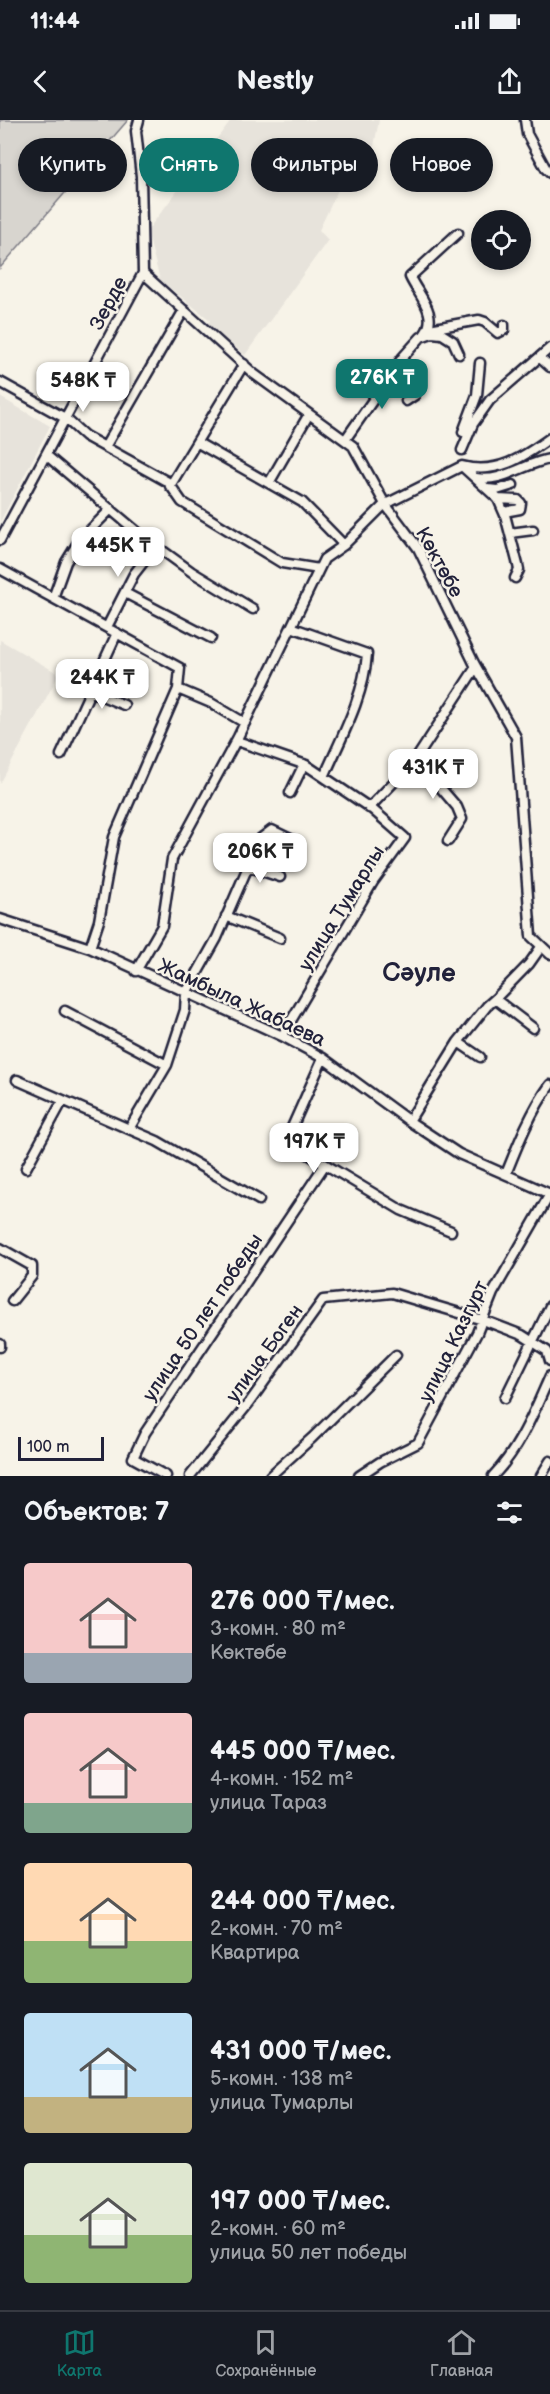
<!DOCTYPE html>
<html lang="ru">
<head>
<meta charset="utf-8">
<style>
  body { margin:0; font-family:"Balsamiq Sans",sans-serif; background:#242831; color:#f1f3f6; height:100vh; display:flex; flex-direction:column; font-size:22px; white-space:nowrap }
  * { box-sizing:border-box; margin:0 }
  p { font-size:20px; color:#9ea1a6 }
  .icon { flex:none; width:33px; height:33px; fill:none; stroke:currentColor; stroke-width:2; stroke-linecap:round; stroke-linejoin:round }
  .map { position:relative; height:1356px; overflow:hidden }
  .drawer { display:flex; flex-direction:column; background:#171b24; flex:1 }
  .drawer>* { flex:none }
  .hud { position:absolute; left:18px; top:18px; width:514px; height:54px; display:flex; gap:12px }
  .tools { position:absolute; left:471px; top:90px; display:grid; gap:12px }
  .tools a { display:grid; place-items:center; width:60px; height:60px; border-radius:50%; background:#171b24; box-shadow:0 3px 9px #0003; font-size:30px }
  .scale { position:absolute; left:18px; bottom:15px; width:86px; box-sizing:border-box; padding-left:6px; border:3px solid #22223b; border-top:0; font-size:16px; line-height:21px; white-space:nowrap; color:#22223b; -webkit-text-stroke:4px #f7f3e8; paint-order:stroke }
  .price { position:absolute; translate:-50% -51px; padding:0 14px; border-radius:12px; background:#fff; color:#222; font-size:20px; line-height:39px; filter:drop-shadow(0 2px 3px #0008) }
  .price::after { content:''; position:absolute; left:50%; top:36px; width:18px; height:14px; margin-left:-9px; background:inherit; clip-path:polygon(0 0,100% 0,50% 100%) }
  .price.active { background:#0f766e; color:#fff }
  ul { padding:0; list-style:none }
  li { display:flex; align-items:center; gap:18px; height:150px; padding:0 24px }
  li span { display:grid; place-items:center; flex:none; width:168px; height:120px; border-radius:6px; color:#555 }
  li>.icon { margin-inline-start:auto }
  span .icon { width:72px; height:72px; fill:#fffc; stroke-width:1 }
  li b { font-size:26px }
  h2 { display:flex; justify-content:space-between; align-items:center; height:72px; padding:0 24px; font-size:26px }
  .pill { padding:0 21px; border-radius:27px; background:#171b24; box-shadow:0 3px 9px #0003; font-size:21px; line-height:54px }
  .pill.active { background:#0f766e; color:#fff }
  .status { display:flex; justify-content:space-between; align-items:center; height:42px; padding:0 30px; background:#171b24; direction:ltr }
  .status svg { height:16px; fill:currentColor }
  header { display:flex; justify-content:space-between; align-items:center; height:78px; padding:0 24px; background:#171b24; font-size:27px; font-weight:800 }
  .tab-bar { display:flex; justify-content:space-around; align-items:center; height:84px; border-top:2px solid #363941; background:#171b24; font-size:16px; color:#9ea1a6 }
  .tab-bar a { display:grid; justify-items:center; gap:3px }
  .tab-bar .active { color:#0f766e }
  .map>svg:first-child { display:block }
  .built { fill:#e7e3db }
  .green { fill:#d8d5cf; stroke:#7d7c85; stroke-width:1.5 }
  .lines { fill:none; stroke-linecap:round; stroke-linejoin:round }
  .minor-casing { stroke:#22223b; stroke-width:13 }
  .minor { stroke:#f7f3e8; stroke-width:8 }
  .labels { text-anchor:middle; stroke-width:5; stroke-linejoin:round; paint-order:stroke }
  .street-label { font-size:20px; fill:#22223b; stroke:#f7f3e8 }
  .district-label { font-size:26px; font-weight:bold; fill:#22223b; stroke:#f7f3e8 }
</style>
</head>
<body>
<div class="status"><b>11:44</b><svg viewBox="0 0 49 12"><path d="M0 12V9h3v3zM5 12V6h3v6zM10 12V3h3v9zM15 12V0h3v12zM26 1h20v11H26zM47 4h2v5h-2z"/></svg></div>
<header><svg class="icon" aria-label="back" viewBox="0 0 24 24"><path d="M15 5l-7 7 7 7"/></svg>Nestly<svg class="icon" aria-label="share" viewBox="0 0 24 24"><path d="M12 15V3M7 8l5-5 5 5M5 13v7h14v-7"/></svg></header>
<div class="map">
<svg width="550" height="1356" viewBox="0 0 550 1356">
  <rect width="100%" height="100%" fill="#f7f3e8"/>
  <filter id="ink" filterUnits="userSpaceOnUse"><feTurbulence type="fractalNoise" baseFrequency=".0167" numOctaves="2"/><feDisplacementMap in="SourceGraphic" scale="12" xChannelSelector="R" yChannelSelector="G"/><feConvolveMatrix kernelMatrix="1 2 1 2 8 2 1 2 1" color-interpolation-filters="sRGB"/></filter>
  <g filter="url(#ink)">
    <path class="built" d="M231,0H379L371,42L364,39L338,70L319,110L328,120L245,235L207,205L210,200L160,160L147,111Z
      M0,277L50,306L0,402Z
      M0,520L59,554L0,664Z"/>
    <path class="green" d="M0,0H128L0,148Z"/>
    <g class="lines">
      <g class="minor-casing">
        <path id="minor" d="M525,0L527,14L546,49L550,53
          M143,153L254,254L353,326L385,384L418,428L474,543L516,617L531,816L550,834
          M435,208L479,200L485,202L498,213L504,210V205
          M424,215C440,195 418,175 410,157L458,113
          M540,238L550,247
          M400,242C409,250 418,263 415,275L406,281
          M0,262L65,298L85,316L168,362L182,382L282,443L319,449
          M463,312L477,275L480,243
          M345,320L403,237L421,217L432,213L442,214L453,221L459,234
          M198,323L302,382L344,425
          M105,327L184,190
          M462,330L473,304L490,280L550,228
          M46,335L141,415L192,452L253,489
          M464,348L498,379L505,395L518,445L519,450L515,458
          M476,358C502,363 525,343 550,339
          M269,363L309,294
          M170,366L244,244
          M488,369L497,370L513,365
          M498,379L518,380L521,383L520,389L504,392
          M510,413L533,410
          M0,420L143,153L141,56L136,11L139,0
          M0,449L180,548L178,569L114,717L99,801L90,828
          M125,473L211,518
          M53,478L66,442L79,421L111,389
          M107,507L134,454L156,426
          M291,507L367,534C364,577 341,618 324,657
          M178,569L211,583L245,603
          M90,571L124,585
          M237,621L306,645L373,690L405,718L373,762L282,916
          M61,635L117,513
          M416,639L457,687L462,699L448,721
          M290,673L304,644
          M369,688L416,639L476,547
          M247,746L280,757
          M226,796L280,818
          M0,799L90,828L282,916L323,938L409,1001L459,1034L550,1074
          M136,851L162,806L172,739L238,617L324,439L344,425L385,384L392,381L462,346C497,355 522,338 550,318
          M533,908L495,879L529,844L541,827
          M480,937L458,922L487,886L495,879
          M323,938L289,1014L288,1022L401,1090L451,1111
          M167,945L185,890L186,873L217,818L260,719L272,710L295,721
          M17,960L129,1009L167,945L65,891
          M409,1001L458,922
          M129,1009L157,1021L259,1080
          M26,1048L63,980
          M506,1054C518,1024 531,991 550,965
          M0,1128L32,1146V1156L12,1181
          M0,1224V1227
          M505,1278L550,1186
          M166,1356L133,1338L145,1313L324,1046
          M190,1356L249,1283L323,1180L392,1173L483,1200L522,1215L547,1231L550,1241
          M270,1356L312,1318L396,1235
          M359,1356L380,1342L418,1323L477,1213L493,1173L550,1074
          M493,1356C520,1328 534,1292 550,1256
          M541,1356L550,1341"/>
      </g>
      <use href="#minor" class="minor"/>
    </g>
  </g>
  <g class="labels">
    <g class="street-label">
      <text transform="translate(108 183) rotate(-62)" y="7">Зерде</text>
      <text transform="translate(440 442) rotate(61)" y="7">Көктөбе</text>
      <text transform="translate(341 788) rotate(-58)" y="7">улица Тумарлы</text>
      <text transform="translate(242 882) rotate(25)" y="7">Жамбыла Жабаева</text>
      <text transform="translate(202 1197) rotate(-56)" y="7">улица 50 лет победы</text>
      <text transform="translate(453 1221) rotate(-64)" y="7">улица Казгурт</text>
      <text transform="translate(264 1233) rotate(-54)" y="7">улица Боген</text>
    </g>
    <g class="district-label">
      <text x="419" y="861">Сәуле</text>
    </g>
  </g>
</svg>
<div class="tools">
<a><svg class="icon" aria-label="locate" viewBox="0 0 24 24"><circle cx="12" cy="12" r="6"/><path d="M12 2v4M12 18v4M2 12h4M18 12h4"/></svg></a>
</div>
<div class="scale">100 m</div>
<b class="price active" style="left:382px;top:290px">276K ₸</b>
<b class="price" style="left:83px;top:293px">548K ₸</b>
<b class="price" style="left:118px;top:458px">445K ₸</b>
<b class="price" style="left:102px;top:590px">244K ₸</b>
<b class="price" style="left:433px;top:680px">431K ₸</b>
<b class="price" style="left:260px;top:764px">206K ₸</b>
<b class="price" style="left:314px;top:1054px">197K ₸</b>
<div class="hud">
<a class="pill">Купить</a>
<a class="pill active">Снять</a>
<a class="pill">Фильтры</a>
<a class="pill">Новое</a>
</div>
</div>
<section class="drawer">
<h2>Объектов: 7<svg class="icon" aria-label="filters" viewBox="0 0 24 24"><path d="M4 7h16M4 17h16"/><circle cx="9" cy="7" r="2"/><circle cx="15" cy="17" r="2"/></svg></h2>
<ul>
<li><span style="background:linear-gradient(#f6c9c9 75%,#9aa5b1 0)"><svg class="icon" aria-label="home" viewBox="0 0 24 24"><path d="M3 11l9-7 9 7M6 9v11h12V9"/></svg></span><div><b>276 000 ₸/мес.</b><p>3-комн. · 80 m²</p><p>Көктөбе</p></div></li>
<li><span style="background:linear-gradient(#f6c9c9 75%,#7fa58c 0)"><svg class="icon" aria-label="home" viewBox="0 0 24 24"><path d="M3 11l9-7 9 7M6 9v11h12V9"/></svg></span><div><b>445 000 ₸/мес.</b><p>4-комн. · 152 m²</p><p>улица Тараз</p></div></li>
<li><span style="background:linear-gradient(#ffd9b3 65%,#8fb573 0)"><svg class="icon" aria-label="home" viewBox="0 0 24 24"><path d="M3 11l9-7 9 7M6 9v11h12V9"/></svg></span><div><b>244 000 ₸/мес.</b><p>2-комн. · 70 m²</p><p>Квартира</p></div></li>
<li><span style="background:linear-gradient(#bfe0f5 70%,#c2b280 0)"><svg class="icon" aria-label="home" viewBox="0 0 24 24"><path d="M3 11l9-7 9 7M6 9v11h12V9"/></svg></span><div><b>431 000 ₸/мес.</b><p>5-комн. · 138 m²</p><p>улица Тумарлы</p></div></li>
<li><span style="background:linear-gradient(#dfe7d0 60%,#8fb573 0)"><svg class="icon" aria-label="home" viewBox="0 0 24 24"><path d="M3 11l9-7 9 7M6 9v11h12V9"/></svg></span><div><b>197 000 ₸/мес.</b><p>2-комн. · 60 m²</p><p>улица 50 лет победы</p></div></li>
</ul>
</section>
<nav class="tab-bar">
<a class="active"><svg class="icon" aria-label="map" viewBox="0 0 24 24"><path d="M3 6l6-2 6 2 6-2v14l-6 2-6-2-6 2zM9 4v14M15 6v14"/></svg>Карта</a>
<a><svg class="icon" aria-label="saved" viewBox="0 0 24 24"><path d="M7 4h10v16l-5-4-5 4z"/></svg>Сохранённые</a>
<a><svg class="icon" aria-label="home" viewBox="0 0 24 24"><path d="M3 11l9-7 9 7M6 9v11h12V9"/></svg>Главная</a>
</nav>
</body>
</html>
